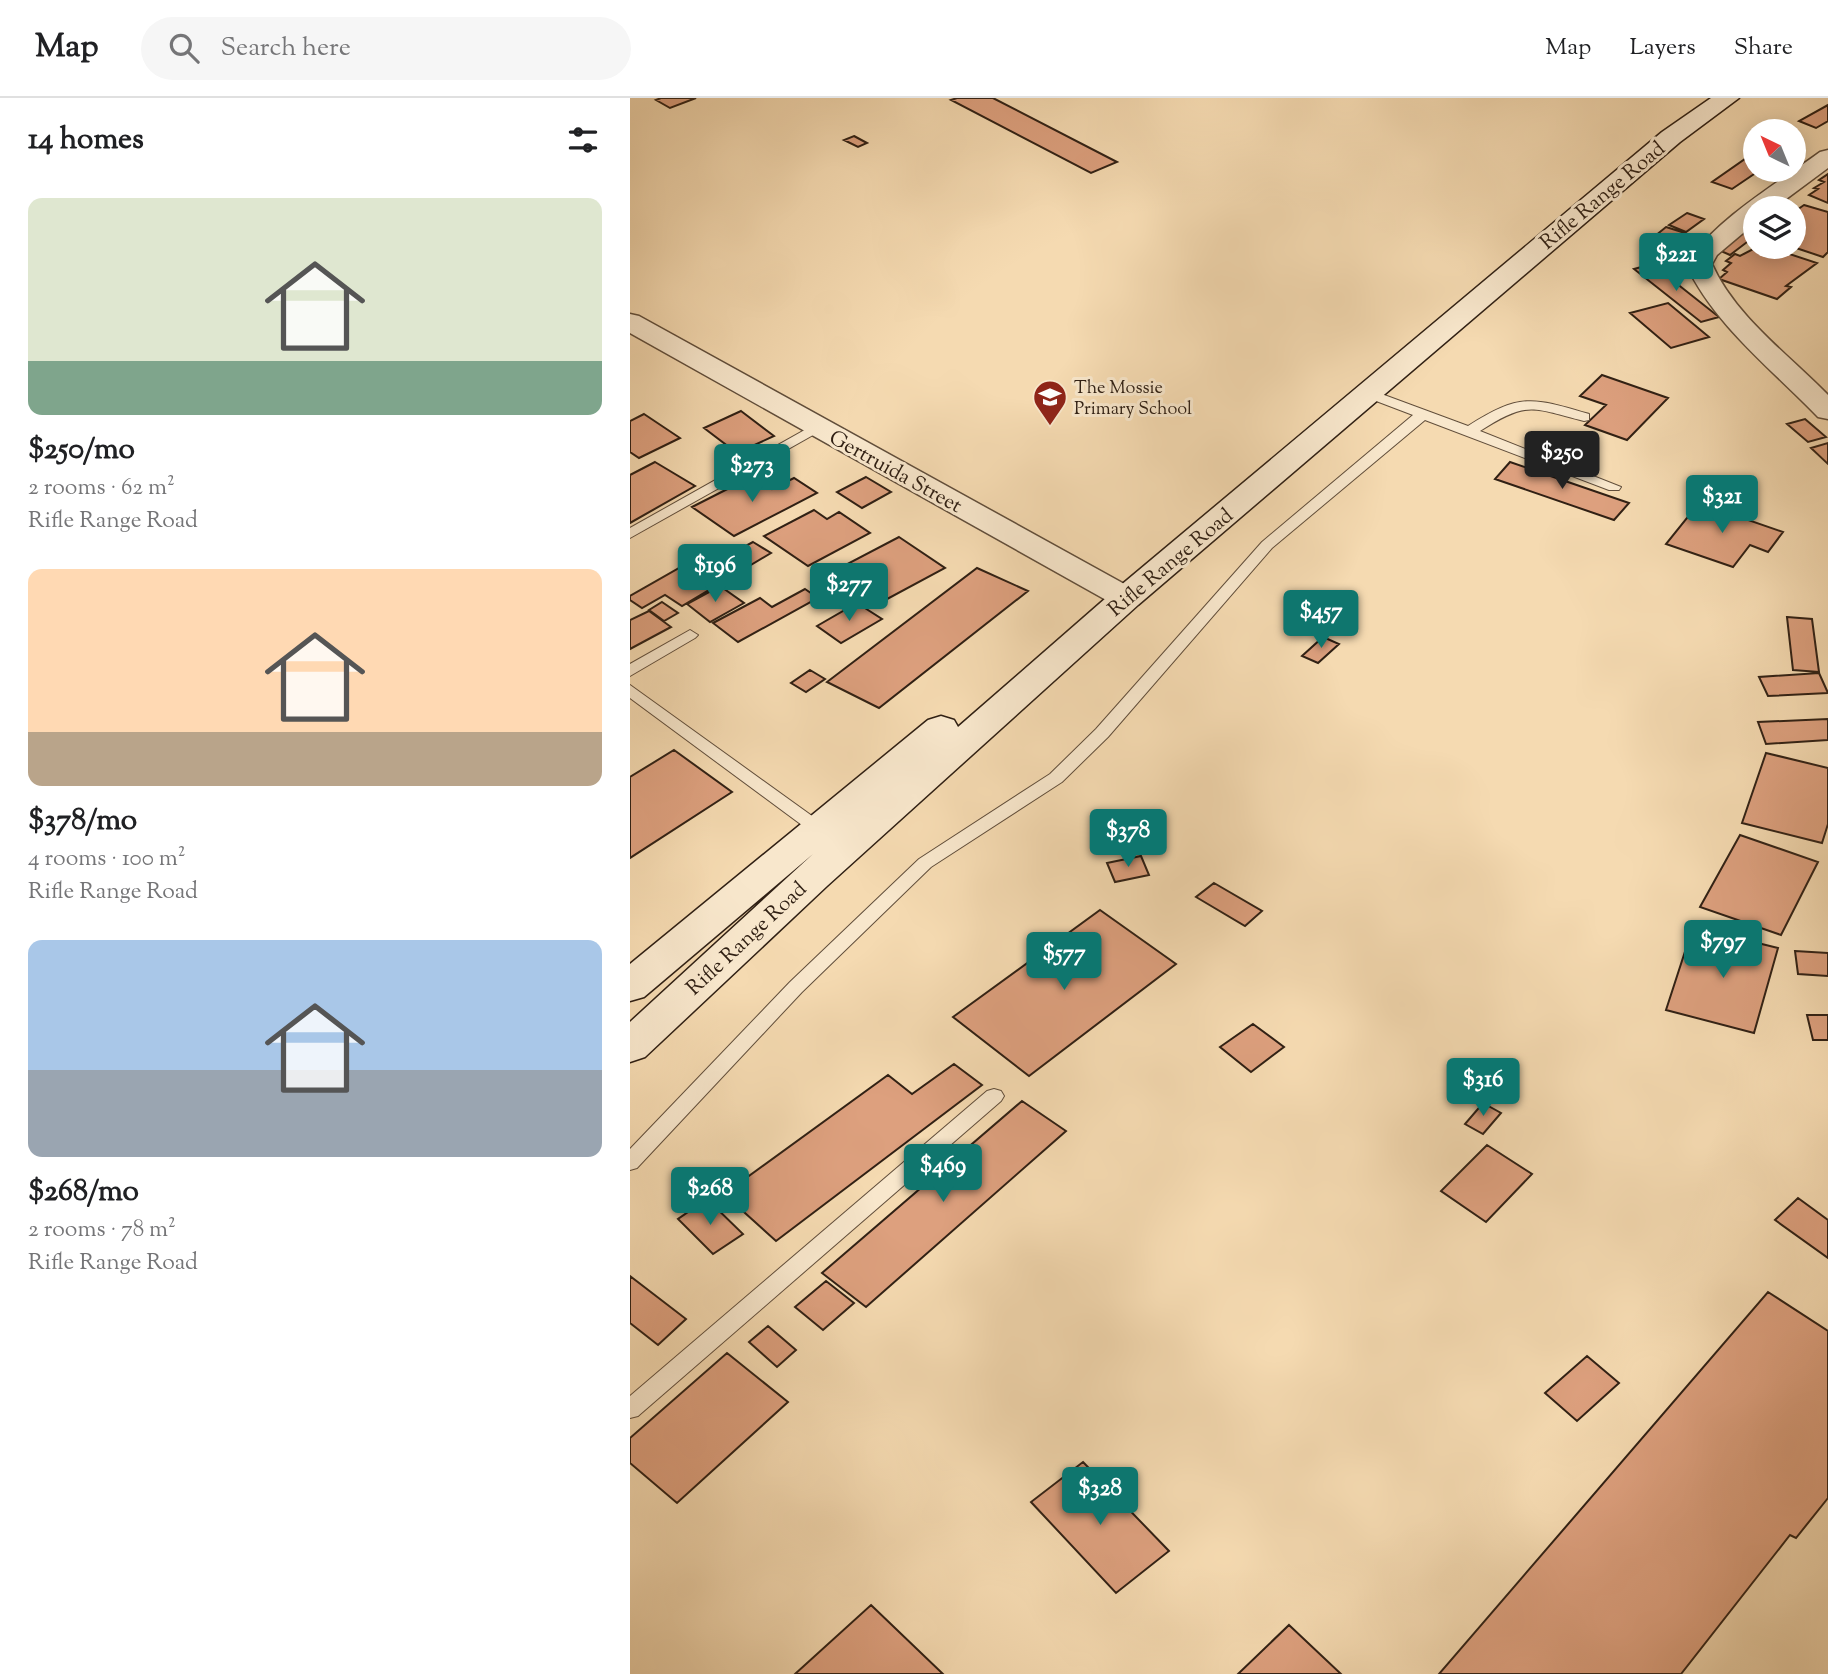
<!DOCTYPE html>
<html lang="en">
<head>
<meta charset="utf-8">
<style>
  body { margin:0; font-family:"Sorts Mill Goudy",serif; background:#f6f6f6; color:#202124; height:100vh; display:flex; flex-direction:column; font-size:26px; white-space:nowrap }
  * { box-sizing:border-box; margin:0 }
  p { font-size:23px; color:#757577 }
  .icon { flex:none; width:38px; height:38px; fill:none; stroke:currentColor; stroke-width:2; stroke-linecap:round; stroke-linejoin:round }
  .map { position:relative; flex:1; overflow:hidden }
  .panel { display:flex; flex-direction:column; background:#fff; width:630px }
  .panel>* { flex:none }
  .needle { width:46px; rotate:317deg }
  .buttons { position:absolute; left:1113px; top:21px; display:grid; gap:14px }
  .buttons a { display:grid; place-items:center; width:63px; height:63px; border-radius:50%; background:#fff; box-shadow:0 4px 18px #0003; font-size:35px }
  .price { position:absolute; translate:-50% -60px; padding:0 16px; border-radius:7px; background:#0f766e; color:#fff; font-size:23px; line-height:46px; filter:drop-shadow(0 2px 4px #0008) }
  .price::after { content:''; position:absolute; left:50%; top:42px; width:21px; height:16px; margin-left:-10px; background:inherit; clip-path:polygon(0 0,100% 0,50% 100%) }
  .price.selected { background:#222; color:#fff }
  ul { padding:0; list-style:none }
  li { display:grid; align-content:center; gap:14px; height:371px; padding:0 28px }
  li span { display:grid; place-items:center; height:217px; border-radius:14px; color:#555 }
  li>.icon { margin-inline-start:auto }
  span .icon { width:126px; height:126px; fill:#fffc; stroke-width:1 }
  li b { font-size:30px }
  h2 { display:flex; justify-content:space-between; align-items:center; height:84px; padding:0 28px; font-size:30px }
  header { display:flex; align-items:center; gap:42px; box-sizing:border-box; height:98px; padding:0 35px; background:#fff; border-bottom:2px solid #e0e0e0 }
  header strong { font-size:33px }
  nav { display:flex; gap:38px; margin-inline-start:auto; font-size:24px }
  .search { width:490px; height:63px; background:#f6f6f6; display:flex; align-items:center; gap:18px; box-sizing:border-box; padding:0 24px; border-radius:38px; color:#757577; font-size:26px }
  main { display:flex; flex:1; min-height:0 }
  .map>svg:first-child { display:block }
  .building { fill:#dda07e; stroke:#302014; stroke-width:2 }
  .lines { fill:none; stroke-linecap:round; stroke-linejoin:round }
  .service-casing { stroke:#614e3b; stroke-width:2 }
  .minor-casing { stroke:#614e3b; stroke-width:3 }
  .secondary-casing { stroke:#302014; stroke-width:3 }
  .service { fill:#f8e7cc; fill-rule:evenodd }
  .minor { fill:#f8e7cc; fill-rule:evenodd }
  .secondary { fill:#f8e7cc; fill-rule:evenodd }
  .labels { text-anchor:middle; stroke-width:6; stroke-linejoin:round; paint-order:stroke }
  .far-poi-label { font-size:18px; fill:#302014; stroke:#f8e7cc; text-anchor:start }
  .street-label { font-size:21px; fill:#302014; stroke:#f8e7cc }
</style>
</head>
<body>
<header>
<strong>Map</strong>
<div class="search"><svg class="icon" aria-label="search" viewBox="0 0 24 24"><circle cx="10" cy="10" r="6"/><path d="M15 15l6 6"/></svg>Search here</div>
<nav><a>Map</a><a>Layers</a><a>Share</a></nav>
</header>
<main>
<section class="panel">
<h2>14 homes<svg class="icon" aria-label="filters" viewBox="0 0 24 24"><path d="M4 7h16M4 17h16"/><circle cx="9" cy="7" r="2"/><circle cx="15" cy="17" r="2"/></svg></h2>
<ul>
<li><span style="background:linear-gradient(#dfe7d0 75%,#7fa58c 0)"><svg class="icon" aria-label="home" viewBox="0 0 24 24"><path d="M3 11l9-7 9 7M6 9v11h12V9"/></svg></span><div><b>$250/mo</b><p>2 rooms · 62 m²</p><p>Rifle Range Road</p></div></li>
<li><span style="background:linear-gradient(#ffd9b3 75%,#b9a48a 0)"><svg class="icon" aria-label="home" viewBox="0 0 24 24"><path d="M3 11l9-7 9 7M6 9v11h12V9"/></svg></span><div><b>$378/mo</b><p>4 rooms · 100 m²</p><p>Rifle Range Road</p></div></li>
<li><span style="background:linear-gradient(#a9c7e8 60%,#9aa5b1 0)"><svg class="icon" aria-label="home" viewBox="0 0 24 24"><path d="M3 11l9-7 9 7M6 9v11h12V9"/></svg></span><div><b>$268/mo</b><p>2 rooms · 78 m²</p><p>Rifle Range Road</p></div></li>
</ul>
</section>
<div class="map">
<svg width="1198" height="1576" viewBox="0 0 1198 1576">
  <rect width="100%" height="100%" fill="#f5dab1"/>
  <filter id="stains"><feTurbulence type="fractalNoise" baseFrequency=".00286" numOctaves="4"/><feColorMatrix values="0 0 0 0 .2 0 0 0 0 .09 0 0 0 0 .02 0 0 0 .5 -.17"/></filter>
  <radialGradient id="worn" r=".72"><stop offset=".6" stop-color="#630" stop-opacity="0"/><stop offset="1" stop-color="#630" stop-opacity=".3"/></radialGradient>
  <path class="building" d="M31,0H66L40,10L26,2Z
    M327,0H363L487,64L461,75L321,2Z
    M1198,7V23L1186,30L1169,23Z
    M224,38L237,45L228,49L214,42Z
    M1125,54V72H1130L1102,91L1082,84Z
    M1198,76V105L1179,97L1188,91L1184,90L1194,84L1189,82Z
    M1174,107L1198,114V154L1193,159L1163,149L1164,114Z
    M1057,115L1074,121L1056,134L1039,127Z
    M1036,129L1055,135L1033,154L1014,147Z
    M1109,133L1125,138L1100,157L1084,150Z
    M1127,149H1138L1187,165L1156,188L1161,189L1147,201L1089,181L1097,174L1093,172L1101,165L1096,163L1105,156L1110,158Z
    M1022,166L1089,219L1071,224L1004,171Z
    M1038,205L1079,239L1041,250L1000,215Z
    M972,277L1038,300L997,342L955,327L976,307L950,298Z
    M111,313L144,338L107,355L74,330Z
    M14,316L50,340L9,360L0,354V323Z
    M1175,321L1196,339L1178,344L1157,326Z
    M1198,345V366L1181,350Z
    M25,364L65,388L0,425V377Z
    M880,364L999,405L984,422L865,381Z
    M123,378L142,391L164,380L187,395L104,438L62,409Z
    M236,379L261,394L232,410L207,394Z
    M1069,405L1153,434L1138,454L1120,447L1103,469L1036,446Z
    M184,412L197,421L209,414L240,435L178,468L134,438Z
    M269,439L315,470L246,507L200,475Z
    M123,444L141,455L52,508L35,497L12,510L0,502V498L86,449L99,457Z
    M347,470L398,493L249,610L197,584Z
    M90,488L114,505L80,524L57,506Z
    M175,491L188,500L108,544L83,525L130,500L142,509Z
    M32,504L48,515L34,523L19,512Z
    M227,505L252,521L211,545L187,528Z
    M19,513L41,529L0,551V522Z
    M1157,519L1182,521L1189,574L1163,572Z
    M693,539L709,546L688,565L672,558Z
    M180,572L195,581L176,594L161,585Z
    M1189,575L1198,595L1138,598L1129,579Z
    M1198,621V642L1136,646L1128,624Z
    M44,652L102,694L0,760V679Z
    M1136,655L1198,670V726L1192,745L1112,725Z
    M1110,737L1188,764L1151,837L1070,809Z
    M511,758L519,777L485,784L477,765Z
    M584,785L632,813L615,828L566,799Z
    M470,812L546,866L399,978L323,919Z
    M1063,829L1148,850L1124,935L1036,912Z
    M1165,853L1198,855V878L1168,876Z
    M1177,917H1198V942H1183Z
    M623,926L654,949L621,974L590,949Z
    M324,966L352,987L146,1143L94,1096L258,977L282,996Z
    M392,1003L436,1033L236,1209L192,1175Z
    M853,1005L871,1015L853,1036L835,1026Z
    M857,1047L902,1076L856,1124L811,1093Z
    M1168,1100L1198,1122V1160L1145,1122Z
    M77,1101L113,1136L83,1156L48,1121Z
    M0,1178L56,1221L28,1247L0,1225Z
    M196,1183L224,1205L193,1232L165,1209Z
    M1138,1194L1198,1233V1400L1166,1440L1160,1437L1051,1576H809Z
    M138,1228L166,1252L147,1269L119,1244Z
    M97,1255L158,1304L47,1405L0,1365V1340Z
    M957,1258L989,1285L947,1323L915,1295Z
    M453,1364L539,1453L486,1495L401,1404Z
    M241,1507L313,1576H165Z
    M659,1527L711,1576H608Z"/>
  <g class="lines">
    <g class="service-casing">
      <path id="service" d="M738,291L838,328C890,295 902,299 959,316V322L954,323C902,310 898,302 850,333L991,389L989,392H979L795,322L642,450L478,639L432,684L301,769L172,894L7,1070L0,1072V1051L160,884L289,761L420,676L466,631L632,444L783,317L733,298L731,295Z
        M187,325L194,329L192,332L0,440V430Z
        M60,532L68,537L65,540L0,578V566Z
        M0,587L196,728L199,732L196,736H184L0,600Z
        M364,991L371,993L374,998L371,1003L8,1318L0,1320V1298L357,993Z"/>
    </g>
    <g class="minor-casing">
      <path id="minor" d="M1198,52V70L1144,110H1125V125L1087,157L1082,166C1105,218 1159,257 1198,297V321L1188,319C1143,272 1083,226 1056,166C1086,121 1146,86 1190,54Z
        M0,216L9,218L507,493L511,500L507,507L496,509L485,507L0,235Z"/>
    </g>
    <g class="secondary-casing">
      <path id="secondary" d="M1081,0H1109L1050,44L508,507L197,788L15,959L0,964V924L183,756L14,899L0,903V866L298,622L311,618L324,622L328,629L484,493L1032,34Z"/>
    </g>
    <use href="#service" class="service"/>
    <use href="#minor" class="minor"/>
    <use href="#secondary" class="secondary"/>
  </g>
  <defs>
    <g id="school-pin" transform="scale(1.75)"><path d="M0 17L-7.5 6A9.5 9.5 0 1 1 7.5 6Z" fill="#8f2418" stroke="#f8e7cc"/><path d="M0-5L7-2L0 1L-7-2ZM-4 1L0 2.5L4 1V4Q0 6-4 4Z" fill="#fff"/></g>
  </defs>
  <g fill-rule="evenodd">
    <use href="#school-pin" x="420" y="299"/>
  </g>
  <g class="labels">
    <g class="far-poi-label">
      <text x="444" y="295">The Mossie<tspan x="444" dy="21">Primary School</tspan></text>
    </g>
    <g class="street-label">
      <text transform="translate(972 97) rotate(-40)" y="7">Rifle Range Road</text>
      <text transform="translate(266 373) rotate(29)" y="7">Gertruida Street</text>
      <text transform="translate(540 464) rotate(-40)" y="7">Rifle Range Road</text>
      <text transform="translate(116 840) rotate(-43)" y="7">Rifle Range Road</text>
    </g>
  </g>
  <rect width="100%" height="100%" filter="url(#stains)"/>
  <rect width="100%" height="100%" fill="url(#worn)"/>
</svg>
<div class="buttons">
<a><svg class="needle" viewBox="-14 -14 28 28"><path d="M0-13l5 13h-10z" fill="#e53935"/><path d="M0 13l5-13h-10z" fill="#757577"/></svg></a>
<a><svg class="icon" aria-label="layers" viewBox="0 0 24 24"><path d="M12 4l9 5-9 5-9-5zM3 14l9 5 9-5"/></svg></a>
</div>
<b class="price" style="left:1046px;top:195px">$221</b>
<b class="price selected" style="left:932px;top:393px">$250</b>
<b class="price" style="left:122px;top:406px">$273</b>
<b class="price" style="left:1092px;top:437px">$321</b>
<b class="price" style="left:85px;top:506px">$196</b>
<b class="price" style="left:219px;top:525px">$277</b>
<b class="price" style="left:691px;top:552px">$457</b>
<b class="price" style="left:498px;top:771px">$378</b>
<b class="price" style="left:1093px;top:882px">$797</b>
<b class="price" style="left:434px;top:894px">$577</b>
<b class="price" style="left:853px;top:1020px">$316</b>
<b class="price" style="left:313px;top:1106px">$469</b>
<b class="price" style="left:80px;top:1129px">$268</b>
<b class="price" style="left:470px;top:1429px">$328</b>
</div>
</main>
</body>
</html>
